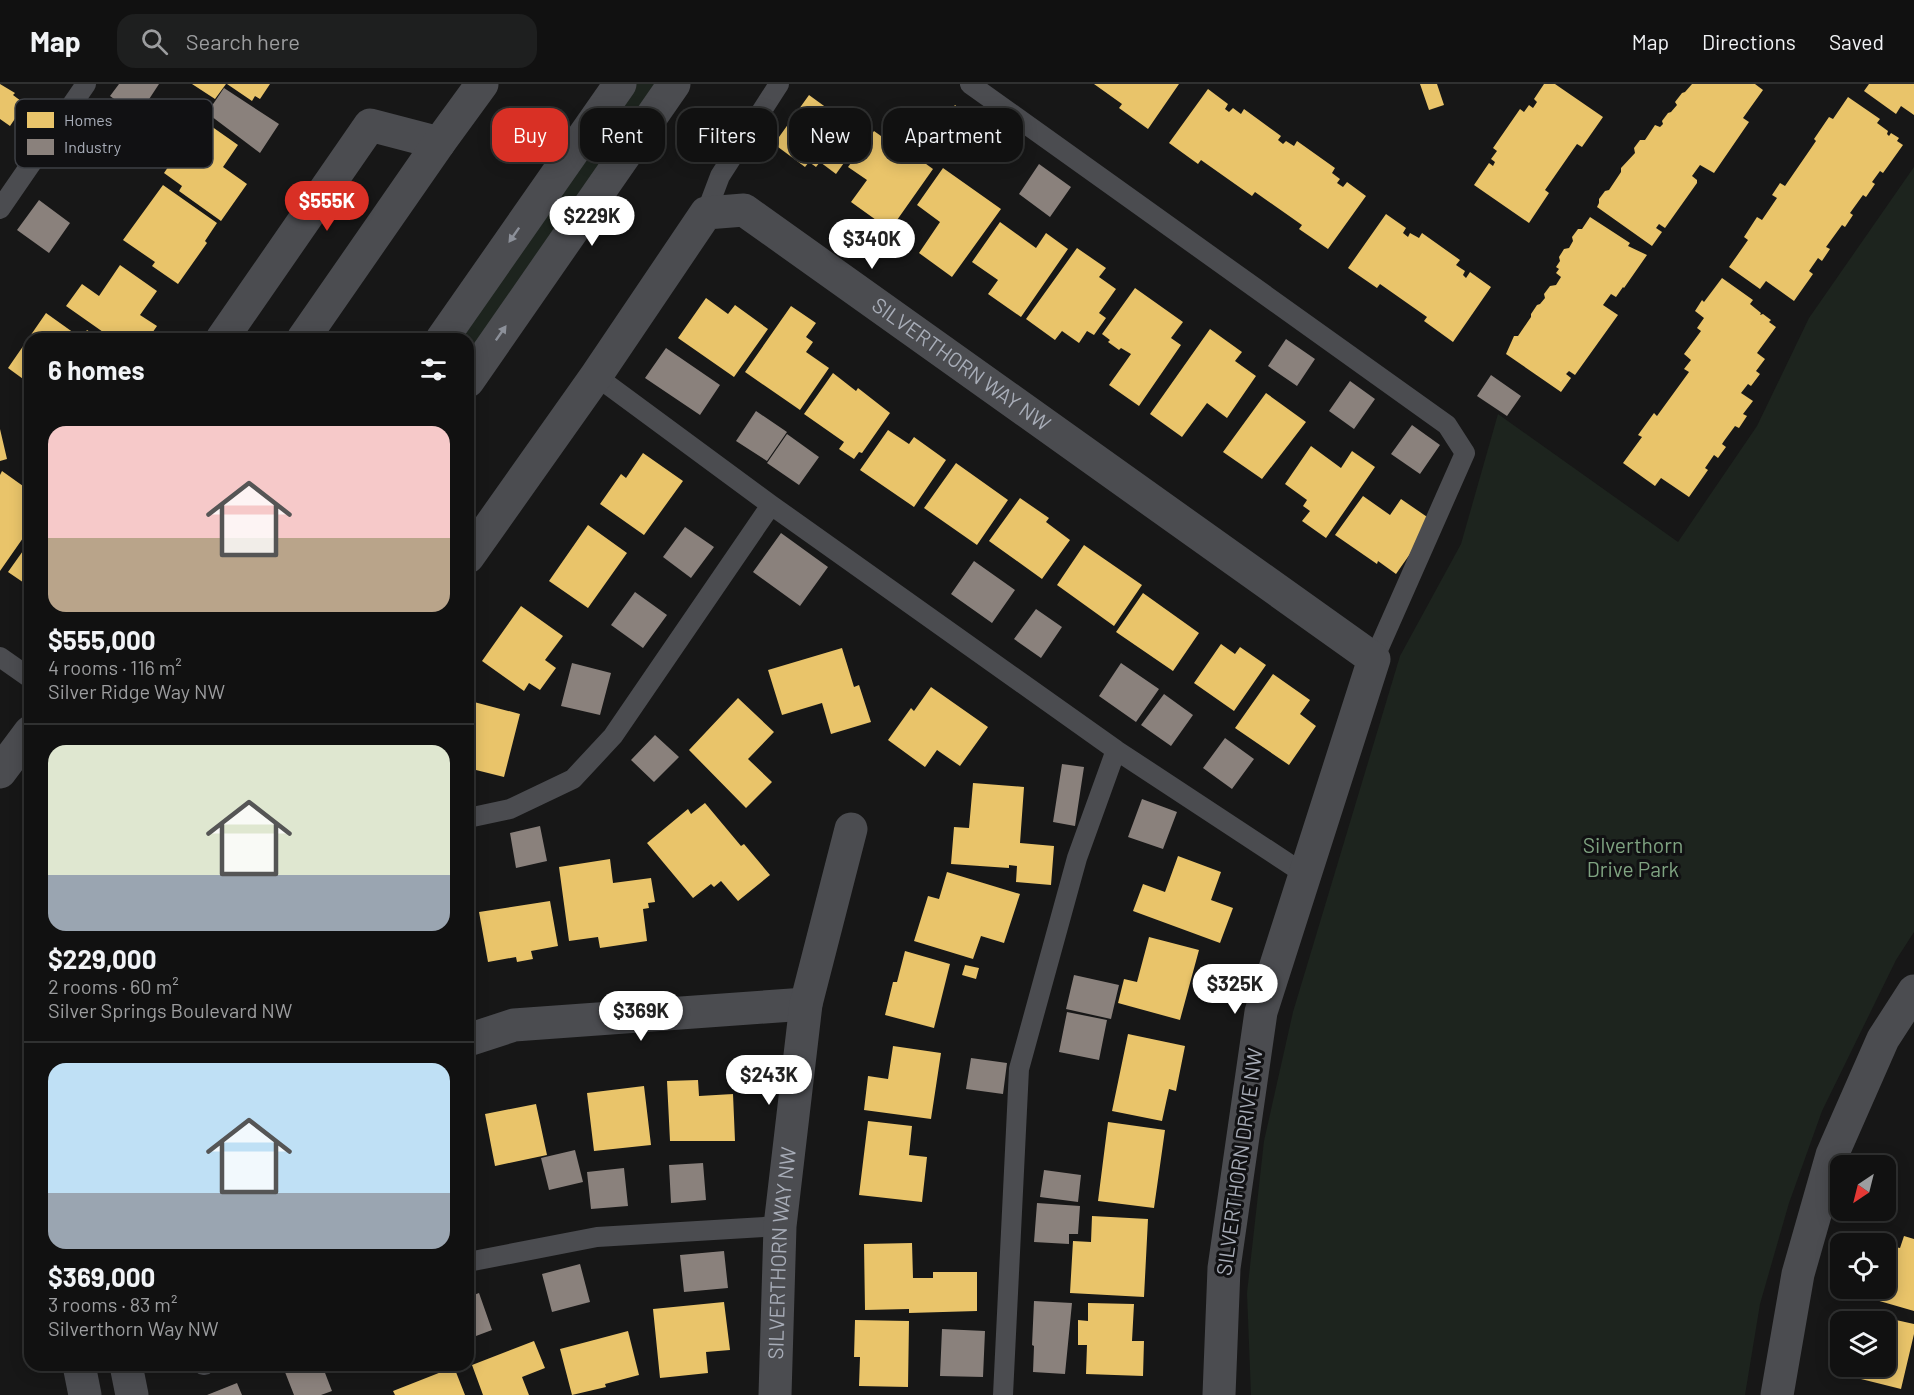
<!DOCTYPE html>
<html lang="en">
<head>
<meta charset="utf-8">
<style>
  body { margin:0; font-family:Barlow,sans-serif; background:#1e1f1f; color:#f1f3f6; height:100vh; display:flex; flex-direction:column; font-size:22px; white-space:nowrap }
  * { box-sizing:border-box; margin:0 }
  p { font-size:20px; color:#9c9d9f }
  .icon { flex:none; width:33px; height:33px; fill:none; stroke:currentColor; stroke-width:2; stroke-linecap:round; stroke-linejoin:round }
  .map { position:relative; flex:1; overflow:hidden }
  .details { position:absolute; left:24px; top:249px; width:450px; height:1038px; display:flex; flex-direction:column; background:#111; border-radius:18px; box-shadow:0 3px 15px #0003,0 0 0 2px #303131 }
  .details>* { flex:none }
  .hud { position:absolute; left:492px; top:24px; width:570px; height:54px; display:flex; gap:12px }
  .needle { width:39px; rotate:215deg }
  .tools { position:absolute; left:1830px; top:1071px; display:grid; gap:12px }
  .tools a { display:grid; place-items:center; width:66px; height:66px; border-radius:12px; background:#111; box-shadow:0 3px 15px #0003,0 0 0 2px #303131; font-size:30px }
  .price { position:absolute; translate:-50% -51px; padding:0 14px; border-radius:21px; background:#fff; color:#222; font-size:20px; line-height:39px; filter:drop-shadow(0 2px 3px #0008) }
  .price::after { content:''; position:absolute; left:50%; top:36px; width:18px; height:14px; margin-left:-9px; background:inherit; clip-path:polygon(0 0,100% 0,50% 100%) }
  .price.active { background:#d93025; color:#fff }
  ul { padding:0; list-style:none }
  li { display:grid; align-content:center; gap:12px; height:318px; padding:0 24px }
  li+li { border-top:2px solid #303131 }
  li span { display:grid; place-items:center; height:186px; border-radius:18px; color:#555 }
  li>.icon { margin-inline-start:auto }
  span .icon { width:108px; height:108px; fill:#fffc; stroke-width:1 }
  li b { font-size:26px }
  h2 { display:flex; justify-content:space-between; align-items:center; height:72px; padding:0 24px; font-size:26px }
  .chip { padding:0 21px; border-radius:18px; background:#111; box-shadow:0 3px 15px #0003,0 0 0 2px #303131; font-size:21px; line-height:54px }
  .chip.active { background:#d93025; color:#fff }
  header { display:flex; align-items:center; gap:36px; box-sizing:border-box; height:84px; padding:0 30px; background:#111; border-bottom:2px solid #303131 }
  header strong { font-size:28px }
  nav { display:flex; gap:33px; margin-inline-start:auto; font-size:21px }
  .search { width:420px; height:54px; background:#1e1f1f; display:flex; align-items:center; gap:15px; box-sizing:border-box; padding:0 21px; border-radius:18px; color:#9c9d9f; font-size:22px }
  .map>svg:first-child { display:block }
  .green { fill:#1d241e }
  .homes { fill:#e9c46a }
  .industry { fill:#8a817c }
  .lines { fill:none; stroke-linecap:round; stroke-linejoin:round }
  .service { stroke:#4b4c50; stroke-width:20 }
  .minor { stroke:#4b4c50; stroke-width:33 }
  .tertiary { stroke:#4b4c50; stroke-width:33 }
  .oneway { fill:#8c9099 }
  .labels { text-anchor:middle; stroke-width:6; stroke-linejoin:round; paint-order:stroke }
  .street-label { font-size:21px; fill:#a8adb8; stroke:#111113 }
  .park-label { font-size:21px; fill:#7fa381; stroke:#111113 }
  .key { fill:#111113; stroke:#3e4045; stroke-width:1.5 }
  .key-label { font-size:16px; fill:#a8adb8 }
</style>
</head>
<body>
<header>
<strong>Map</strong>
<div class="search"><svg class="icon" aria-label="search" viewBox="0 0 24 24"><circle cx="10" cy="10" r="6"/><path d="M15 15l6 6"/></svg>Search here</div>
<nav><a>Map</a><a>Directions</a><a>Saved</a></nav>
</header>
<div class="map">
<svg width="1914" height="1311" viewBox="0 0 1914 1311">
  <rect width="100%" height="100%" fill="#171717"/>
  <path class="green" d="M636,0H660L468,278V255H458Z
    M1914,83V848L1896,876L1822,1027L1789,1119L1760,1220L1745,1311H1251L1247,1209L1264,1057L1293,928L1400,572L1461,460L1498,330L1678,458L1757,342L1809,234Z"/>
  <path class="homes" d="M0,0L15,9L13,11L25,20L10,42L0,35Z
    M192,0H226L215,15Z
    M227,0H270L260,15L255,12L252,17Z
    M1094,0H1179L1148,45L1119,24L1122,20Z
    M1420,0H1437L1444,21L1429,26Z
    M1544,0H1555L1603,33L1582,63L1577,60L1545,106L1549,109L1529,139L1474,101L1489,79L1493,82L1495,78L1491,75L1497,67L1493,64L1520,25L1524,28L1529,21L1533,24L1537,18L1534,15Z
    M1692,0H1755L1763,6L1743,34L1749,38L1714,89L1700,81L1692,92L1697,96V99L1665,144L1659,140L1656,144L1662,148L1652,162L1597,123L1599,119V115L1605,107L1609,106L1621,88V84L1635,69L1634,64L1640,56H1645L1655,41L1660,43L1663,40L1662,37L1668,29L1671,28L1677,21L1675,18L1682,9L1685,8Z
    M1869,0H1914V31L1901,22L1896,30L1864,7Z
    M1208,5L1228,20L1225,25L1229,28L1233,24L1241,30L1244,25L1281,52L1278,56L1283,60L1286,57L1294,62L1297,57L1335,84L1332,89L1340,95L1337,99L1343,103L1347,98L1366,112L1328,165L1299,145L1302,141L1255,108L1252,112L1201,76L1198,80L1169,59Z
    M809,11L864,51L836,90L820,78L816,83L809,78L805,83L774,60Z
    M1848,13L1880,35L1877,39L1888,47L1887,50L1889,52L1891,49L1899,54L1897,57L1903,61L1883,89L1880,87L1872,98L1875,100L1866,113L1863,111L1850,129L1853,131L1845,143L1842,141L1826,163L1830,165L1822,177L1818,174L1809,187L1813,190L1794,217L1766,197L1760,205L1729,183L1748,156L1744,153L1757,133L1762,136L1777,114L1772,111L1780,99L1785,102L1816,57L1814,55L1829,33L1833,35Z
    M955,21L961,26L956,35L948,30Z
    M201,35L238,61L223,83L247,100L221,137L179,107L182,102L164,89Z
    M874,47L902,67L904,64L933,85L890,146L851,118L867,96L848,83Z
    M943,84L1001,125L952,193L919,169L940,138L917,121Z
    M163,101L217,139L205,157L207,159L178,200L152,182L155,178L123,156Z
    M1386,130L1406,144L1403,149L1408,153L1410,149L1419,154L1422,149L1460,176L1456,181L1465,187L1463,191L1466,194L1470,188L1491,203L1453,258L1424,237L1427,233L1380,200L1377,204L1348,184Z
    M1590,133L1630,159L1628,162L1647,171L1624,204L1623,203L1616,213L1611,210L1603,221L1618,231L1575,291L1569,287L1566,290L1571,294L1561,308L1506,270L1514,252H1518L1531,233V230L1537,221L1540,220L1545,214L1544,210L1550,202L1556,201L1561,193L1556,189L1559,185L1556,183L1560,177L1559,173L1564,165L1569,164L1573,157L1572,153L1578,145H1582Z
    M1000,138L1036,164L1046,149L1068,165L1021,233L988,210L998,196L972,178Z
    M1077,164L1106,184L1099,193L1116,205L1099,229L1106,234L1094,251L1087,247L1079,259L1062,247L1055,256L1026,235Z
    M120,181L157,207L140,231L157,242L148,255H113L66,222L82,200L99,212Z
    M1722,194L1753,216L1750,220L1761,229L1760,231L1763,230L1771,236L1769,238L1776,243L1757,269L1765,275L1756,287L1760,290L1751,302L1748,300L1741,309L1753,317L1743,330L1747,332L1739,344L1735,342L1724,357L1722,360L1726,363L1718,374L1714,371L1705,384L1708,386L1689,413L1661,394L1655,402L1623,379L1642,353L1638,351L1654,329L1657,332L1689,288L1684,285L1691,276L1684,270L1701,247L1697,244L1704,234L1695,227L1702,216L1704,218Z
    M1135,204L1183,238L1171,254L1181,261L1139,322L1109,301L1131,270L1121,264L1119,266L1108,258L1110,256L1102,250Z
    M706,214L728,230L735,221L768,245L734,293L678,254Z
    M791,222L816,239L806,253L813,258L806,268L829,284L800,326L745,288Z
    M46,229L81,254L87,246L101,255H30V300L8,284Z
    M1210,245L1242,268L1235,277L1256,292L1227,334L1207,319L1182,353L1150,330Z
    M833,289L856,307L858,304L890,329L862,369L859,368L854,375L839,365L844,358L804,330Z
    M1266,309L1306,338L1262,395L1223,368Z
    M0,345L7,375L0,377Z
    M888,346L909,360L914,353L946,376L914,423L860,386Z
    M1311,362L1341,384L1352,367L1375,383L1326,454L1302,437L1310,427L1303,422L1307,416L1285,400Z
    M643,369L683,397L644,451L600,420L621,390L626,394Z
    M956,379L1008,416L977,461L924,424Z
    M2,387L30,407V444L0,487V391Z
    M1363,412L1390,431L1401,415L1433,437L1396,490L1378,477L1377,480L1335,451Z
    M1020,414L1049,434L1046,438L1070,456L1042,495L989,457Z
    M588,441L627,469L588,524L549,497Z
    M30,457V503L8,488Z
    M1084,461L1142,501L1114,542L1057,501Z
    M1143,509L1199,549L1173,587L1116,548Z
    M521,522L563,552L545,576L556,584L540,606L529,599L524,607L482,577Z
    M1221,560L1235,570L1240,563L1266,581L1234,627L1194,599Z
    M842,564L854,603L859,601L871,638L831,650L822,619L782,631L768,586Z
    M1273,590L1310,616L1300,630L1316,642L1289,681L1235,644Z
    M931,603L988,643L960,682L937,666L925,683L888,656L911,624L914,627Z
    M738,614L774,648L748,675L772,698L746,724L689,666Z
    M474,618L520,630L504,693L468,684V642Z
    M973,699L1024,703L1020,759L1054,762L1051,801L1016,798L1017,782L1009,781V784L951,780L954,743L969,744Z
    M705,719L741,762L744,760L770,791L738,817L721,797L714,803L711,800L693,814L647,759L688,725L691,730Z
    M1178,772L1221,788L1211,816L1233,824L1220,859L1133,827L1143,800L1165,808Z
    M610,775L613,799L651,794L655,818L648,819L649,824L643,825L647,857L600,864L598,853L569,857L559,783Z
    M947,788L1020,810L1004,859L981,852L973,875L914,857L928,812L939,815Z
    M550,817L558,862L531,867L533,875L517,878L516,873L488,878L479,828Z
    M1149,853L1199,866L1180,936L1118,919L1124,895L1137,898Z
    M469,855L476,880L468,882V856Z
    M905,867L950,880L934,944L885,931L893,898H897Z
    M965,881L979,884L976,895L962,891Z
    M1128,950L1185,962L1176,1007L1169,1005L1162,1037L1112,1027Z
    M893,962L941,969L931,1035L864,1026L868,992L888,995Z
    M698,996L699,1012L733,1010L735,1057H670L667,997Z
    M644,1002L651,1061L594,1067L587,1009Z
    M536,1020L547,1071L495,1082L485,1030Z
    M868,1037L912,1042L909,1071L927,1073L922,1118L859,1111Z
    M1108,1038L1165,1046L1154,1124L1098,1117Z
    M1092,1132L1148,1135L1144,1213L1070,1209L1073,1157L1091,1158Z
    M1904,1152L1914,1155V1227L1869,1214L1872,1204H1886V1182L1890,1183L1895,1163L1900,1164Z
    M912,1159L913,1194H933V1188H977V1227L909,1229V1225L865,1226L864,1160Z
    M724,1218L730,1266L706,1268L708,1289L660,1294L653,1225Z
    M1088,1219L1134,1220L1132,1257H1144L1143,1292L1086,1290L1087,1261H1078V1236L1088,1237Z
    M1869,1230L1914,1240V1250L1901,1305L1857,1294L1860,1282H1886V1238H1868Z
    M855,1236L909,1237L908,1303L859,1302L860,1273H854Z
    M628,1247L639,1291L605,1300L606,1303L572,1311L560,1265Z
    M534,1257L545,1284L522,1293L529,1311H483L472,1281Z
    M454,1283L465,1311H395L393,1307Z"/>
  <path class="industry" d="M119,0H159L138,32L110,12Z
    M224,4L279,40L260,69L207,29Z
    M1039,80L1071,103L1050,133L1019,110Z
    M39,116L70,139L49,169L17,146Z
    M1286,255L1315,275L1297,302L1268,282Z
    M666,264L720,301L700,331L645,294Z
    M1491,291L1521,312L1507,332L1477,312Z
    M1350,297L1375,315L1354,345L1329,327Z
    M756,327L787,348L767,377L736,357Z
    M1412,341L1440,361L1420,390L1391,370Z
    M787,350L819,373L799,401L767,379Z
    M685,443L714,463L691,494L663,473Z
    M781,449L828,483L800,522L753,488Z
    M974,477L1015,506L992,539L951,510Z
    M635,508L667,531L643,564L611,541Z
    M1036,525L1062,543L1041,574L1014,555Z
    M572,579L611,589L600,631L561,622Z
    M1121,579L1159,605L1136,638L1099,612Z
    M1164,610L1193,631L1171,662L1141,641Z
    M655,651L679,673L654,698L631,676Z
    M1225,654L1254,675L1232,705L1203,684Z
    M1062,680L1084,683L1075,742L1053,738Z
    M1142,715L1177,728L1163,765L1128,753Z
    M540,742L547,777L516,784L510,749Z
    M1074,891L1119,901L1111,935L1066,925Z
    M1067,928L1107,936L1099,976L1059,968Z
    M971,974L1007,979L1003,1010L966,1005Z
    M575,1066L583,1098L549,1106L541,1074Z
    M703,1079L706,1116L671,1119L669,1081Z
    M624,1084L628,1122L591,1125L587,1088Z
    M1044,1086L1081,1091L1078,1118L1040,1113Z
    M1037,1119L1080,1122L1078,1150H1069V1160L1034,1158Z
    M724,1167L728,1204L684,1208L680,1171Z
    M580,1180L590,1218L552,1228L542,1190Z
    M479,1209L492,1246L468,1255V1213Z
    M1034,1217L1072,1219L1065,1290L1033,1288L1034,1262L1032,1261Z
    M942,1245L985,1247L983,1293L940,1292Z
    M288,1281H322L332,1307L321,1311H294L283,1283Z
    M237,1299L242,1311H207Z"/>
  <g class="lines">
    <path class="service" d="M970,0L1447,341L1465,369L1374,575
      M0,125L86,0
      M706,129L720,92L779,0
      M596,292L771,421L1116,666L1306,791
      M0,573L30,594
      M468,734L510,725L573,695L613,652L771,421
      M468,1178L597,1153L780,1142
      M203,1281H205
      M1003,1311L1019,985L1077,774L1116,666"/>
    <g class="minor">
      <path d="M222,255L370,41L439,59"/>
      <path d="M303,255L439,59L482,0"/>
      <path id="s1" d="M468,473L596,292L706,129L744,126L1374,575L1261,928L1224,1184L1219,1311"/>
      <path d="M0,688L30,648"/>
      <path d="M468,956L514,941L806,920"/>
      <path id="s2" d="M775,1311L780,1142L806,920L851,745"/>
      <path d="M1777,1311L1798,1190L1832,1071L1883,955L1914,907"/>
    </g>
    <path class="tertiary" d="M442,255L620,0
      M468,297L674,0
      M79,1281L85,1311
      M126,1281L132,1311"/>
  </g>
  <defs><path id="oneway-solid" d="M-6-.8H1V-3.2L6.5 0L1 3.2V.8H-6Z" transform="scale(1.5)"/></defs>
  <g class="oneway">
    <use href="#oneway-solid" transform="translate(514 151) rotate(125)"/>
    <use href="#oneway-solid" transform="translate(501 249) rotate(-55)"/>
  </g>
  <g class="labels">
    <g class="street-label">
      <text dy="7" stroke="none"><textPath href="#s1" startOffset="723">SILVERTHORN WAY NW</textPath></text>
      <text transform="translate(1240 1078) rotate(-82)" y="7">SILVERTHORN DRIVE NW</text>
      <text dy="7" stroke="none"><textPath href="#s2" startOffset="142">SILVERTHORN WAY NW</textPath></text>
    </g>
    <g class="park-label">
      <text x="1633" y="769">Silverthorn<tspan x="1633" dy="24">Drive Park</tspan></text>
    </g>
  </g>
  <rect x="15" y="15" width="198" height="69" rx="9" class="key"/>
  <rect x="27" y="28" width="27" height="16" fill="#e9c46a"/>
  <rect x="27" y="55" width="27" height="16" fill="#8a817c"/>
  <g class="key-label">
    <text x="64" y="42">Homes</text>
    <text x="64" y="69">Industry</text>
  </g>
</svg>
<div class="tools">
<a><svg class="needle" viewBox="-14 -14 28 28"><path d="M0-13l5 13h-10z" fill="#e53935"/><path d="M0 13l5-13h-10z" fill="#9c9d9f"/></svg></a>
<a><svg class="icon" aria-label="locate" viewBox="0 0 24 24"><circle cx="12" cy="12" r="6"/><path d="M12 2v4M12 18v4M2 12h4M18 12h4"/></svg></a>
<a><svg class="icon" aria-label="layers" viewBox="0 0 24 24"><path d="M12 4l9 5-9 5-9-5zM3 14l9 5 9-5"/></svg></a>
</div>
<b class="price active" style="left:327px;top:148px">$555K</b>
<b class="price" style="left:592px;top:163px">$229K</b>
<b class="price" style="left:872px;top:186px">$340K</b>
<b class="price" style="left:1235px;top:931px">$325K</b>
<b class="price" style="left:641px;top:958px">$369K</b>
<b class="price" style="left:769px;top:1022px">$243K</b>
<div class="hud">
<a class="chip active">Buy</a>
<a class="chip">Rent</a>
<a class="chip">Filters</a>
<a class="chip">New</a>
<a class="chip">Apartment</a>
</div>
<section class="details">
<h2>6 homes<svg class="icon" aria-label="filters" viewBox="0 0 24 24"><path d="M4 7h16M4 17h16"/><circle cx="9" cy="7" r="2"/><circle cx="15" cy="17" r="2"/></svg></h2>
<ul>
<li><span style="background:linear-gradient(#f6c9c9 60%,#b9a48a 0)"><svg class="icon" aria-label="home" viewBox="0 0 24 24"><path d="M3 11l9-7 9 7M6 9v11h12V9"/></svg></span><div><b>$555,000</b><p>4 rooms · 116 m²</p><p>Silver Ridge Way NW</p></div></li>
<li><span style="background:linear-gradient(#dfe7d0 70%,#9aa5b1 0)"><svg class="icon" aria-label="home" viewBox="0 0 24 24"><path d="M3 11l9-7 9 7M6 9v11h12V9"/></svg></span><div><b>$229,000</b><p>2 rooms · 60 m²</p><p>Silver Springs Boulevard NW</p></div></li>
<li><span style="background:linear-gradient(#bfe0f5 70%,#9aa5b1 0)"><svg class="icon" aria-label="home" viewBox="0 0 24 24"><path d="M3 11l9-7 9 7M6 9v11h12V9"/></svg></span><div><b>$369,000</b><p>3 rooms · 83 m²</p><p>Silverthorn Way NW</p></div></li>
</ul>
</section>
</div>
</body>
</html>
